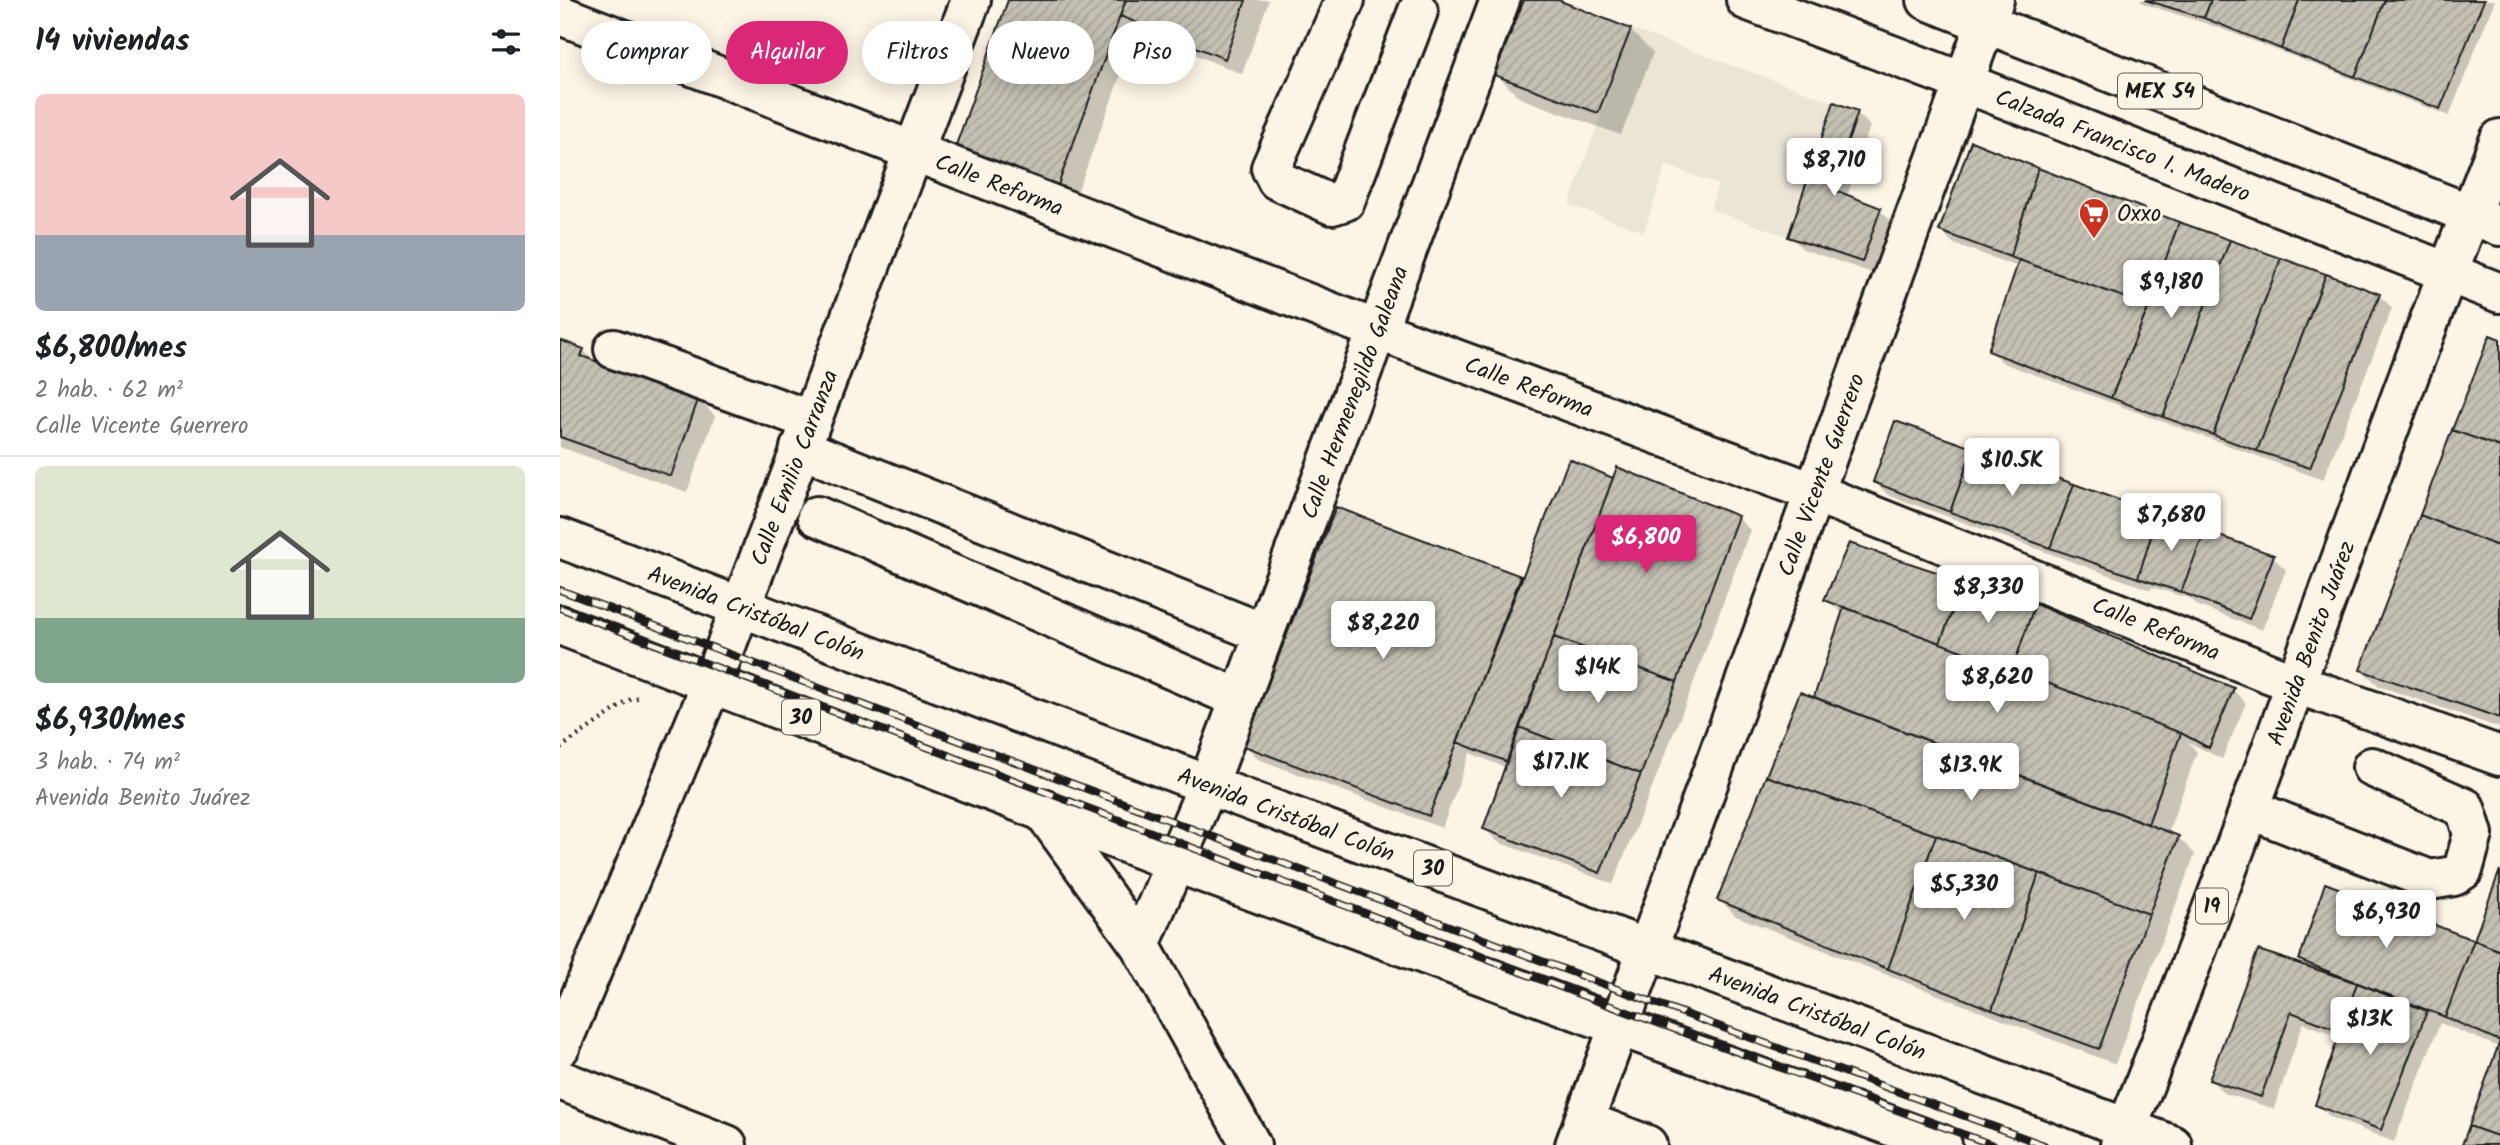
<!DOCTYPE html>
<html lang="es">
<head>
<meta charset="utf-8">
<style>
  body { margin:0; font-family:Kalam,sans-serif; background:#f2f2f2; color:#202124; height:100vh; display:flex; flex-direction:column; font-size:26px; white-space:nowrap }
  * { box-sizing:border-box; margin:0 }
  p { font-size:23px; color:#757577 }
  .icon { flex:none; width:38px; height:38px; fill:none; stroke:currentColor; stroke-width:2; stroke-linecap:round; stroke-linejoin:round }
  .map { position:relative; flex:1; overflow:hidden }
  .drawer { display:flex; flex-direction:column; background:#fff; width:560px }
  .drawer>* { flex:none }
  .guide { position:absolute; left:21px; top:21px; width:665px; height:63px; display:flex; gap:14px }
  .price { position:absolute; translate:-50% -60px; padding:0 16px; border-radius:7px; background:#fff; color:#222; font-size:23px; line-height:46px; filter:drop-shadow(0 2px 4px #0008) }
  .price::after { content:''; position:absolute; left:50%; top:42px; width:21px; height:16px; margin-left:-10px; background:inherit; clip-path:polygon(0 0,100% 0,50% 100%) }
  .price.selected { background:#db2777; color:#fff }
  ul { padding:0; list-style:none }
  li { display:grid; align-content:center; gap:14px; height:371px; padding:0 35px }
  li+li { border-top:2px solid #e0e0e0 }
  li span { display:grid; place-items:center; height:217px; border-radius:10px; color:#555 }
  li>.icon { margin-inline-start:auto }
  span .icon { width:126px; height:126px; fill:#fffc; stroke-width:1 }
  li b { font-size:30px }
  h2 { display:flex; justify-content:space-between; align-items:center; height:84px; padding:0 35px; font-size:30px }
  .chip { padding:0 24px; border-radius:32px; background:#fff; box-shadow:0 4px 18px #0003; font-size:24px; line-height:63px }
  .chip.selected { background:#db2777; color:#fff }
  main { display:flex; flex:1; min-height:0 }
  .map>svg:first-child { display:block }
  .built { fill:#ebe5d6 }
  .shadow { fill:#0003 }
  .building { fill:url(#building-hatch); stroke:#1c1c1c; stroke-width:2 }
  .lines { fill:none; stroke-linecap:round; stroke-linejoin:round }
  .minor-casing { stroke:#1c1c1c; stroke-width:44 }
  .major-casing { stroke:#1c1c1c; stroke-width:44 }
  .path { stroke:#1c1c1c; stroke-width:4.5; stroke-dasharray:2 5; stroke-linecap:butt }
  .minor { stroke:#fcf5e5; stroke-width:38 }
  .major { stroke:#fcf5e5; stroke-width:38 }
  .rail-casing { stroke:#1c1c1c; stroke-width:8 }
  .rail { stroke:#fcf5e5; stroke-width:5; stroke-dasharray:16; stroke-linecap:butt }
  .labels { text-anchor:middle; stroke-width:6; stroke-linejoin:round; paint-order:stroke }
  .shield { fill:#fcf5e5; stroke:#5f5d58; stroke-width:2 }
  .shield-label { font-size:21px; font-weight:bold; fill:#1c1c1c }
  .street-label { font-size:23px; fill:#1c1c1c; stroke:#fcf5e5 }
  .poi-label { font-size:23px; fill:#1c1c1c; stroke:#fcf5e5; text-anchor:start }
</style>
</head>
<body>
<main>
<section class="drawer">
<h2>14 viviendas<svg class="icon" aria-label="filters" viewBox="0 0 24 24"><path d="M4 7h16M4 17h16"/><circle cx="9" cy="7" r="2"/><circle cx="15" cy="17" r="2"/></svg></h2>
<ul>
<li><span style="background:linear-gradient(#f6c9c9 65%,#9aa5b1 0)"><svg class="icon" aria-label="home" viewBox="0 0 24 24"><path d="M3 11l9-7 9 7M6 9v11h12V9"/></svg></span><div><b>$6,800/mes</b><p>2 hab. · 62 m²</p><p>Calle Vicente Guerrero</p></div></li>
<li><span style="background:linear-gradient(#dfe7d0 70%,#7fa58c 0)"><svg class="icon" aria-label="home" viewBox="0 0 24 24"><path d="M3 11l9-7 9 7M6 9v11h12V9"/></svg></span><div><b>$6,930/mes</b><p>3 hab. · 74 m²</p><p>Avenida Benito Juárez</p></div></li>
</ul>
</section>
<div class="map">
<svg width="1940" height="1145" viewBox="0 0 1940 1145">
  <defs>
    <pattern id="building-hatch" width="6" height="6" patternUnits="userSpaceOnUse" patternTransform="scale(1.75)"><rect width="6" height="6" fill="#c4c0b3"/><path d="M-1 1l2-2M0 6l6-6M5 7l2-2" fill="none" stroke="#a8a499"/></pattern>
  </defs>
  <rect width="100%" height="100%" fill="#fcf5e5"/>
  <filter id="ink" filterUnits="userSpaceOnUse"><feTurbulence type="fractalNoise" baseFrequency=".0143" numOctaves="2"/><feDisplacementMap in="SourceGraphic" scale="14" xChannelSelector="R" yChannelSelector="G"/><feConvolveMatrix kernelMatrix="1 2 1 2 8 2 1 2 1" color-interpolation-filters="sRGB"/></filter>
  <g filter="url(#ink)">
    <path class="built" d="M1071,29L1274,102L1228,237L1150,209L1158,185L1106,165L1084,232L1009,205Z"/>
    <path class="shadow" d="M450,0H709L682,74L577,31L514,201L414,164Z
      M966,0H993L1070,30L1093,53L1061,135L960,98L937,75Z
      M1580,0H1935L1889,116L1654,26L1584,4Z
      M1297,113L1310,126L1287,197L1320,210L1333,223L1315,274L1243,249L1230,236Z
      M1618,224L1819,295L1832,308L1763,480L1443,363L1430,350L1459,267L1394,244L1381,231Z
      M1940,341V728L1819,686L1802,670Z
      M0,342L23,350L35,362L138,399L155,416L127,492L0,447Z
      M1010,462L1054,480L1177,517L1190,530L1129,695L1053,884L938,842L925,829L947,768L910,753L882,828L698,759L686,746L777,509L962,579Z
      M1315,482L1713,557L1726,570L1702,630L1636,605L1631,599L1592,587L1591,590L1328,495Z
      M1267,600L1475,606L1673,690L1686,703L1662,759L1628,742L1637,752L1608,833L1618,837L1635,854L1555,1064L1176,916L1159,899L1255,699L1283,614Z
      M1940,874V1145H1904L1939,1047L1880,1023L1834,1142L1770,1117L1757,1104L1781,1037L1743,1023L1714,1109L1664,1093L1651,1080L1751,970L1741,960L1915,942Z"/>
    <path class="building" d="M448,0H566L498,185L395,148Z
      M566,0H686L665,59L560,16Z
      M964,0H998L1071,29L1038,113L934,75Z
      M1585,0H1651L1644,18Z
      M1651,0H1739L1721,49L1644,18Z
      M1739,0H1825L1795,77L1721,49Z
      M1825,0H1924L1880,109L1795,77Z
      M1274,102L1298,111L1272,189L1321,208L1302,262L1228,237Z
      M1411,141L1478,168L1450,257L1379,231Z
      M1478,168L1619,222L1589,306L1450,257Z
      M1619,222L1670,240L1603,417L1551,398L1589,306Z
      M1670,240L1721,258L1653,435L1603,417Z
      M1721,258L1766,274L1697,451L1653,435Z
      M1459,260L1589,306L1551,398L1428,351Z
      M1766,274L1820,294L1750,468L1697,451Z
      M1930,335L1940,339V447L1892,430Z
      M0,340L24,349L21,356L139,397L111,476L0,437Z
      M1335,421L1413,448L1390,512L1313,482Z
      M1892,430L1940,447V547L1860,515Z
      M1413,448L1514,484L1490,548L1390,512Z
      M1009,459L1053,478L947,762L897,742Z
      M1057,467L1178,516L1117,682L994,637Z
      M1514,484L1598,514L1578,578L1490,548Z
      M776,507L961,576L869,816L684,746Z
      M1598,514L1645,531L1621,592L1578,578Z
      M1860,515L1940,547V718L1800,670Z
      M1645,531L1714,555L1689,619L1621,592Z
      M1289,543L1404,581L1380,643L1264,600Z
      M1404,581L1475,604L1452,670L1380,643Z
      M1475,604L1674,688L1649,748L1621,733L1452,670Z
      M1284,607L1621,733L1588,824L1254,697Z
      M994,637L1117,682L1081,774L959,727Z
      M1240,692L1619,836L1589,914L1376,835L1206,776Z
      M959,727L1081,774L1040,873L923,829Z
      M1206,776L1376,835L1328,969L1157,900Z
      M1376,835L1479,873L1432,1010L1328,969Z
      M1940,870V951L1914,940Z
      M1479,873L1589,914L1539,1049L1432,1010Z
      M1765,883L1914,940L1885,1017L1739,960Z
      M1914,940L1940,951V1041L1885,1017Z
      M1698,950L1797,983L1781,1031L1731,1012L1701,1097L1649,1080Z
      M1797,983L1867,1011L1821,1130L1755,1105Z
      M1940,1041V1137L1909,1126Z
      M1909,1126L1940,1137V1145H1902Z"/>
    <g class="lines">
      <g class="minor-casing">
        <g id="minor">
          <path d="M785,0L711,168L717,180L772,205L785,201L858,11"/>
          <path id="s1" d="M0,15L817,330L1253,492L1734,683L1940,756"/>
          <path d="M54,349L250,420"/>
          <path d="M240,448L703,633"/>
          <path d="M257,516L680,699"/>
          <path d="M481,808L580,945L691,1145"/>
          <path d="M1689,809L1870,880L1894,876L1903,870L1913,834L1905,808L1812,767"/>
          <path id="s2" d="M580,945L648,785L940,0"/>
          <path id="s3" d="M1088,948L1434,0"/>
          <path id="s4" d="M0,1047L152,683L411,0"/>
          <path d="M0,1080L167,1145"/>
          <path d="M1024,1121L1087,1145"/>
        </g>
      </g>
      <g class="major-casing">
        <g id="major">
          <path id="s5" d="M1186,0L1403,82L1940,293"/>
          <path d="M1367,0L1940,226"/>
          <path id="s6" d="M0,538L648,785L1612,1145"/>
          <path d="M0,625L617,863L1382,1145"/>
          <path d="M1015,1145L1088,948"/>
          <path id="s7" d="M1560,1145C1695,813 1807,472 1940,139"/>
        </g>
      </g>
      <path class="path" d="M0,748L71,699L82,697"/>
      <use href="#minor" class="minor"/>
      <use href="#major" class="major"/>
      <g class="rail-casing">
        <path id="rail" d="M0,590L1035,981L1484,1145
          M0,608L1029,998L1433,1145"/>
      </g>
      <use href="#rail" class="rail"/>
    </g>
  </g>
  <defs>
    <g id="supermarket-pin" transform="scale(1.575)"><path d="M0 17L-7.5 6A9.5 9.5 0 1 1 7.5 6Z" fill="#c8321e" stroke="#fcf5e5"/><path d="M-6-5.5h2.5l.6 2H6L4.5 2H-2.5L-4.4-4H-6ZM-1.5 3.2a1.3 1.3 0 1 0 .1 0ZM3 3.2a1.3 1.3 0 1 0 .1 0Z" fill="#fff"/></g>
  </defs>
  <g fill-rule="evenodd">
    <use href="#supermarket-pin" x="1534" y="213"/>
  </g>
  <g class="labels">
    <g class="shield">
      <rect x="1558" y="73.5" width="84" height="35" rx="5"/>
      <rect x="222" y="699.5" width="38" height="35" rx="5"/>
      <rect x="854" y="850.5" width="38" height="35" rx="5"/>
      <rect x="1636" y="888.5" width="32" height="35" rx="5"/>
    </g>
    <g class="shield-label">
      <text x="1600" y="98">MEX 54</text>
      <text x="241" y="724">30</text>
      <text x="873" y="875">30</text>
      <text x="1652" y="913">19</text>
    </g>
    <g class="street-label">
      <text dy="8" stroke="none"><textPath href="#s5" startOffset="404">Calzada Francisco I. Madero</textPath></text>
      <text dy="8" stroke="none"><textPath href="#s1" startOffset="471">Calle Reforma</textPath></text>
      <text dy="8" stroke="none"><textPath href="#s1" startOffset="1038">Calle Reforma</textPath></text>
      <text dy="8" stroke="none"><textPath href="#s2" startOffset="593">Calle Hermenegildo Galeana</textPath></text>
      <text dy="8" stroke="none"><textPath href="#s4" startOffset="625">Calle Emilio Carranza</textPath></text>
      <text dy="8" stroke="none"><textPath href="#s3" startOffset="504">Calle Vicente Guerrero</textPath></text>
      <text dy="8" stroke="none"><textPath href="#s6" startOffset="210">Avenida Cristóbal Colón</textPath></text>
      <text dy="8" stroke="none"><textPath href="#s1" startOffset="1710">Calle Reforma</textPath></text>
      <text dy="8" stroke="none"><textPath href="#s7" startOffset="537">Avenida Benito Juárez</textPath></text>
      <text dy="8" stroke="none"><textPath href="#s6" startOffset="777">Avenida Cristóbal Colón</textPath></text>
      <text dy="8" stroke="none"><textPath href="#s6" startOffset="1344">Avenida Cristóbal Colón</textPath></text>
    </g>
    <g class="poi-label">
      <text x="1557" y="221">Oxxo</text>
    </g>
  </g>
</svg>
<b class="price" style="left:1274px;top:198px">$8,710</b>
<b class="price" style="left:1611px;top:320px">$9,180</b>
<b class="price" style="left:1452px;top:498px">$10.5K</b>
<b class="price" style="left:1611px;top:553px">$7,680</b>
<b class="price selected" style="left:1086px;top:575px">$6,800</b>
<b class="price" style="left:1428px;top:625px">$8,330</b>
<b class="price" style="left:823px;top:661px">$8,220</b>
<b class="price" style="left:1038px;top:705px">$14K</b>
<b class="price" style="left:1437px;top:715px">$8,620</b>
<b class="price" style="left:1001px;top:800px">$17.1K</b>
<b class="price" style="left:1411px;top:803px">$13.9K</b>
<b class="price" style="left:1404px;top:922px">$5,330</b>
<b class="price" style="left:1826px;top:950px">$6,930</b>
<b class="price" style="left:1810px;top:1057px">$13K</b>
<div class="guide">
<a class="chip">Comprar</a>
<a class="chip selected">Alquilar</a>
<a class="chip">Filtros</a>
<a class="chip">Nuevo</a>
<a class="chip">Piso</a>
</div>
</div>
</main>
</body>
</html>
